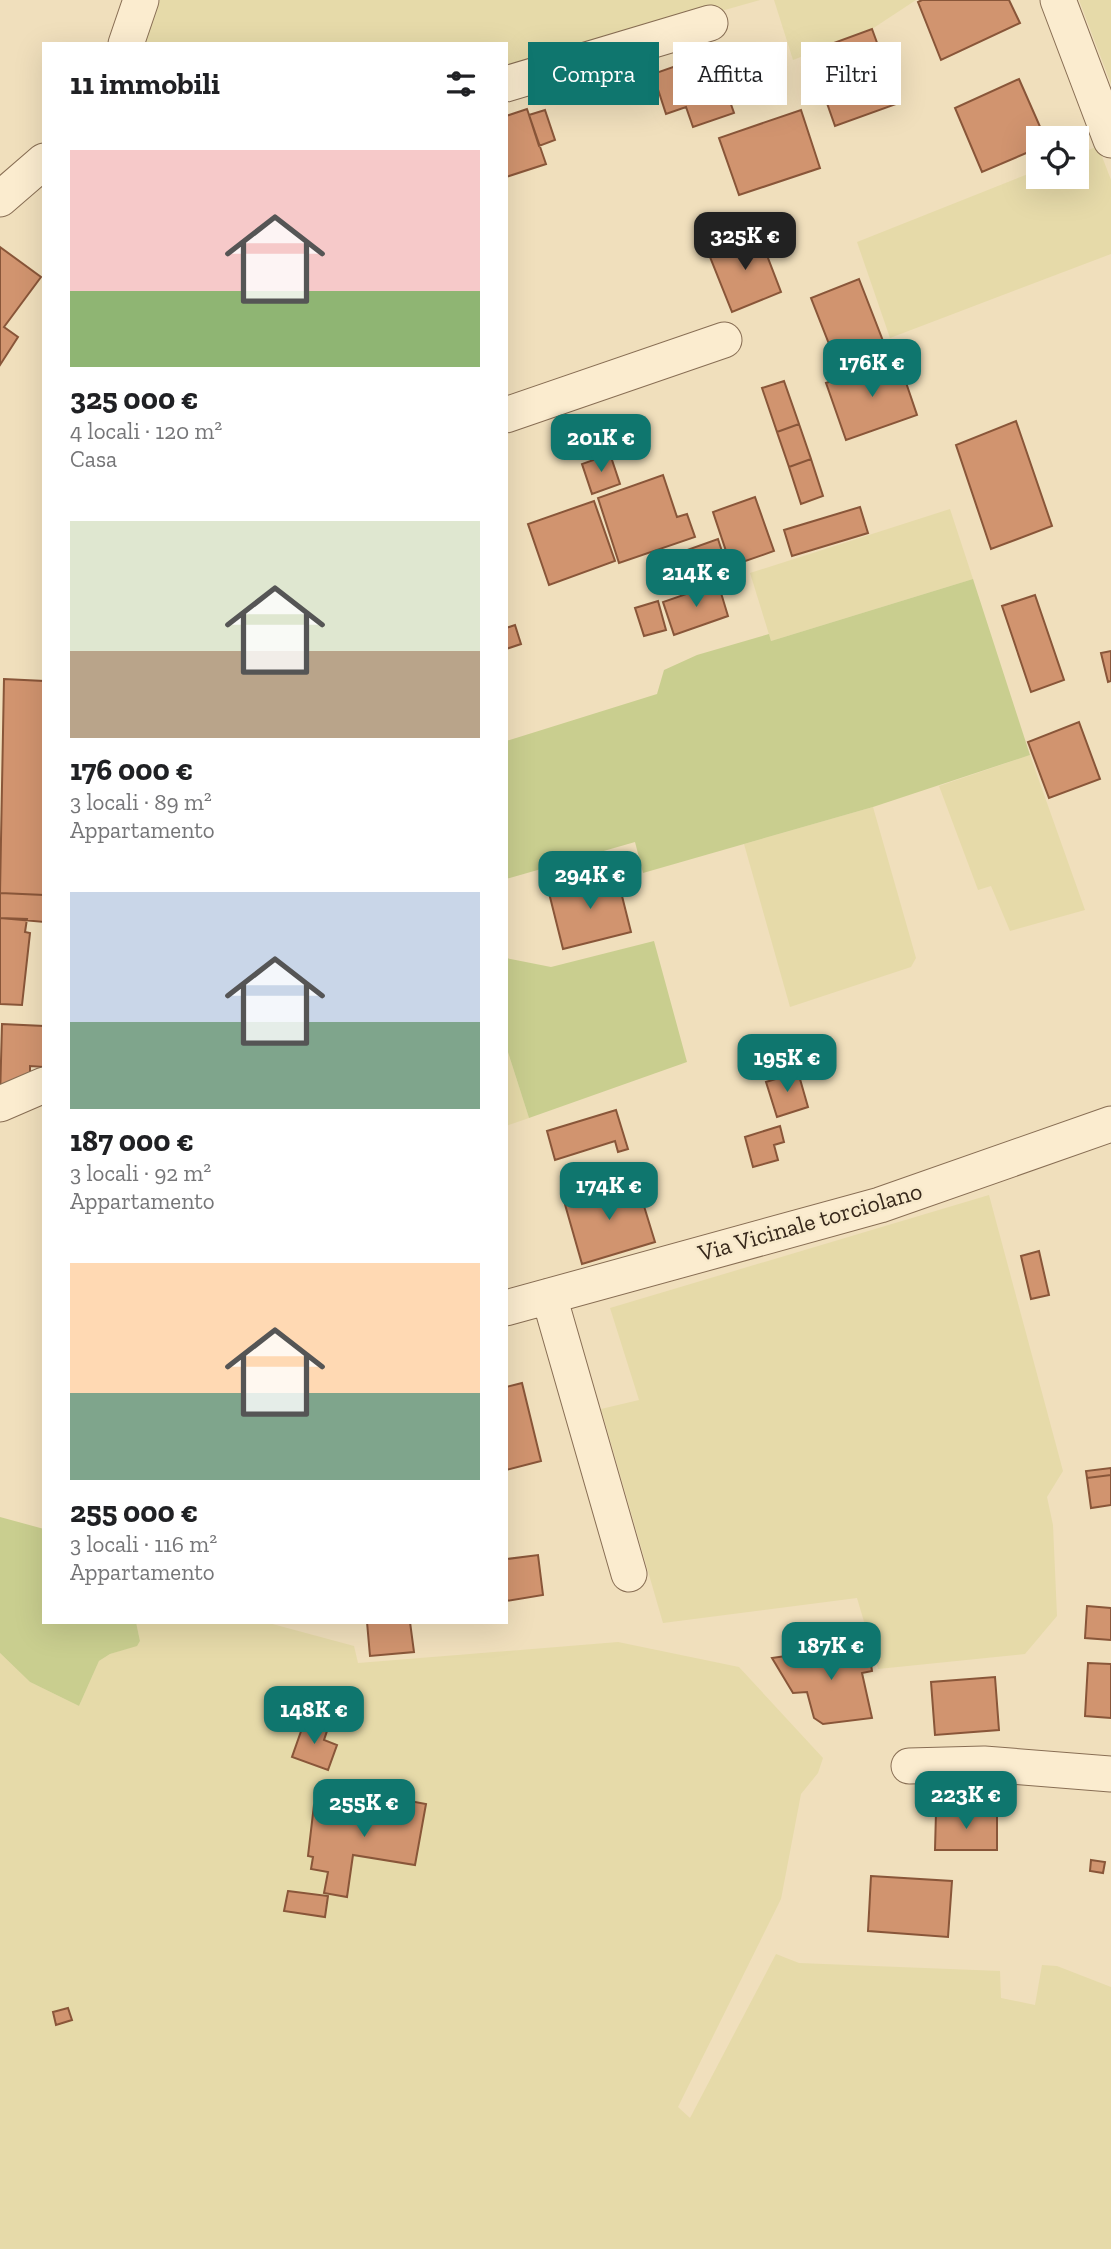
<!DOCTYPE html>
<html lang="it">
<head>
<meta charset="utf-8">
<style>
  body { margin:0; font-family:"Zilla Slab",serif; background:#f2f2f2; color:#202124; height:100vh; display:flex; flex-direction:column; font-size:26px; white-space:nowrap }
  * { box-sizing:border-box; margin:0 }
  p { font-size:23px; color:#757577 }
  .icon { flex:none; width:38px; height:38px; fill:none; stroke:currentColor; stroke-width:2; stroke-linecap:round; stroke-linejoin:round }
  .map { position:relative; flex:1; overflow:hidden }
  .details { position:absolute; left:42px; top:42px; width:466px; height:1582px; display:flex; flex-direction:column; background:#fff; border-radius:0px; box-shadow:0 7px 28px #0002 }
  .details>* { flex:none }
  .hud { position:absolute; left:528px; top:42px; width:476px; height:63px; display:flex; gap:14px }
  .controls { position:absolute; left:1026px; top:126px; display:grid; gap:14px }
  .controls a { display:grid; place-items:center; width:63px; height:63px; border-radius:0px; background:#fff; box-shadow:0 7px 28px #0002; font-size:35px }
  .price { position:absolute; translate:-50% -60px; padding:0 16px; border-radius:14px; background:#0f766e; color:#fff; font-size:23px; line-height:46px; filter:drop-shadow(0 2px 4px #0008) }
  .price::after { content:''; position:absolute; left:50%; top:42px; width:21px; height:16px; margin-left:-10px; background:inherit; clip-path:polygon(0 0,100% 0,50% 100%) }
  .price.current { background:#222; color:#fff }
  ul { padding:0; list-style:none }
  li { display:grid; align-content:center; gap:14px; height:371px; padding:0 28px }
  li span { display:grid; place-items:center; height:217px; border-radius:0px; color:#555 }
  li>.icon { margin-inline-start:auto }
  span .icon { width:126px; height:126px; fill:#fffc; stroke-width:1 }
  li b { font-size:30px }
  h2 { display:flex; justify-content:space-between; align-items:center; height:84px; padding:0 28px; font-size:30px }
  .tag { padding:0 24px; border-radius:0px; background:#fff; box-shadow:0 7px 28px #0002; font-size:24px; line-height:63px }
  .tag.current { background:#0f766e; color:#fff }
  .map>svg:first-child { display:block }
  .farmland { fill:#e6daa9 }
  .green { fill:#c9ce8f }
  .building { fill:#d1946f; stroke:#895639; stroke-width:2 }
  .lines { fill:none; stroke-linecap:round; stroke-linejoin:round }
  .street-casing { stroke:#886e54; stroke-width:37 }
  .street { stroke:#fbeccf; stroke-width:35 }
  .labels { text-anchor:middle; stroke-width:5; stroke-linejoin:round; paint-order:stroke }
  .street-label { font-size:24px; fill:#36271a; stroke:#f7e9cb }
</style>
</head>
<body>
<div class="map">
<svg width="1111" height="2249" viewBox="0 0 1111 2249">
  <rect width="100%" height="100%" fill="#f0dfbc"/>
  <path class="farmland" d="M160,0H760L506,72V44H145Z
    M774,0H916L872,29L793,60Z
    M1079,0H1111V84Z
    M1098,146L1111,180V254L890,338L857,242L1038,170V177H1076V155Z
    M950,509L973,579L771,641L750,573Z
    M1030,755L1085,910L1010,931L991,886L978,890L939,786Z
    M873,807L916,958L911,967L790,1007L744,844Z
    M506,1046L529,1118L506,1126Z
    M989,1195L1063,1471L1047,1497L1053,1525L1057,1616L1025,1654L878,1669L857,1598L663,1623L601,1409L639,1400L610,1308Z
    M136,1622H265L354,1646L358,1663L618,1642L739,1667L823,1758L818,1773L801,1794L781,1899L678,2107L690,2118L776,1954L799,1963L1000,1971L1001,1998L1035,2005L1042,1965L1057,1966L1111,1987V2249H0V1653L30,1682L79,1706L99,1661L110,1654L137,1645L140,1641Z"/>
  <path class="green" d="M973,579L1030,755L873,807L643,873L635,842L506,879V741L657,694L664,670L697,655L769,634L771,641Z
    M654,941L687,1062L529,1118L506,1046V958L551,967Z
    M0,1517L44,1529V1622H136L140,1641L137,1646L110,1654L99,1661L79,1706L30,1682L0,1653Z"/>
  <path class="building" d="M922,0H1009L1020,23L941,60L918,2Z
    M872,29L899,103L835,126L809,52Z
    M713,53L734,113L693,127L686,107L666,114L653,74Z
    M1019,79L1045,138H1038V148L982,172L955,108Z
    M527,109L546,164L506,177V116Z
    M545,110L555,140L539,146L529,115Z
    M801,110L820,168L739,195L719,138Z
    M758,232L781,292L732,312L708,252Z
    M0,247L41,277L4,327L18,337L0,365Z
    M859,279L890,359L842,377L811,298Z
    M898,359L917,415L846,440L826,383Z
    M784,381L799,424L777,432L762,388Z
    M1016,421L1052,526L991,549L956,445Z
    M799,424L811,459L789,467L777,432Z
    M610,454L620,484L592,494L582,464Z
    M811,459L823,496L801,504L789,467Z
    M663,475L677,517L687,514L695,537L619,563L598,498Z
    M755,497L774,551L731,566L713,512Z
    M594,501L615,561L549,585L528,524Z
    M860,507L868,533L792,556L784,530Z
    M718,539L731,579L686,594L673,555Z
    M718,583L728,616L674,635L663,602Z
    M1035,595L1064,680L1031,692L1002,606Z
    M658,601L666,630L644,636L635,608Z
    M515,625L521,644L506,649V628Z
    M1111,651V681L1108,682L1101,653Z
    M4,679L44,681V895L0,893Z
    M1079,722L1100,779L1049,798L1028,742Z
    M616,872L631,932L563,949L548,889Z
    M0,893L44,895V922L0,918Z
    M0,918L27,919L25,932L30,933L22,1005L0,1004Z
    M2,1024L44,1026V1067L30,1066V1086L0,1098Z
    M798,1072L808,1107L777,1117L766,1082Z
    M616,1110L628,1149L618,1152L615,1141L555,1160L547,1131Z
    M780,1126L784,1142L774,1145L778,1160L753,1167L745,1137Z
    M636,1180L655,1242L582,1264L564,1201Z
    M1039,1251L1049,1295L1031,1299L1021,1256Z
    M522,1383L541,1461L506,1470V1387Z
    M1111,1468V1475L1087,1478L1086,1471Z
    M1111,1475V1505L1091,1508L1087,1478Z
    M506,1548L507,1559L538,1555L543,1595L506,1601Z
    M1087,1606L1111,1608V1640L1085,1638Z
    M367,1622H410L414,1652L370,1656Z
    M868,1644L872,1671L862,1673L872,1718L823,1724L814,1718L807,1692L793,1693L772,1658Z
    M1088,1663L1111,1664V1718L1085,1716Z
    M995,1677L999,1730L935,1735L931,1682Z
    M305,1720L328,1728L324,1740L337,1745L328,1770L292,1757Z
    M388,1797L426,1804L415,1865L353,1855L347,1897L324,1893L328,1872L311,1869L313,1857L308,1856L314,1805L341,1810L339,1818L355,1821L357,1809L385,1814Z
    M936,1812H997V1850H935Z
    M1091,1860L1105,1862L1103,1873L1090,1871Z
    M871,1876L952,1881L948,1937L868,1931Z
    M288,1891L328,1896L325,1917L284,1911Z
    M68,2008L72,2020L56,2025L53,2012Z"/>
  <g class="lines">
    <g class="street-casing">
      <path id="street" d="M1058,0L1111,140
        M126,44L141,0
        M506,84L710,23
        M0,199L44,161
        M506,415L724,340
        M0,1104L44,1085
        M549,1296L629,1574
        M506,1308L880,1205L1111,1124
        M909,1766L984,1764L1111,1774"/>
    </g>
    <use href="#street" class="street"/>
  </g>
  <g class="labels">
    <g class="street-label">
      <text transform="translate(810 1222) rotate(-16)" y="8">Via Vicinale torciolano</text>
    </g>
  </g>
</svg>
<div class="controls">
<a><svg class="icon" aria-label="locate" viewBox="0 0 24 24"><circle cx="12" cy="12" r="6"/><path d="M12 2v4M12 18v4M2 12h4M18 12h4"/></svg></a>
</div>
<b class="price current" style="left:745px;top:272px">325K €</b>
<b class="price" style="left:872px;top:399px">176K €</b>
<b class="price" style="left:601px;top:474px">201K €</b>
<b class="price" style="left:696px;top:609px">214K €</b>
<b class="price" style="left:590px;top:911px">294K €</b>
<b class="price" style="left:787px;top:1094px">195K €</b>
<b class="price" style="left:609px;top:1222px">174K €</b>
<b class="price" style="left:831px;top:1682px">187K €</b>
<b class="price" style="left:314px;top:1746px">148K €</b>
<b class="price" style="left:966px;top:1831px">223K €</b>
<b class="price" style="left:364px;top:1839px">255K €</b>
<div class="hud">
<a class="tag current">Compra</a>
<a class="tag">Affitta</a>
<a class="tag">Filtri</a>
</div>
<section class="details">
<h2>11 immobili<svg class="icon" aria-label="filters" viewBox="0 0 24 24"><path d="M4 7h16M4 17h16"/><circle cx="9" cy="7" r="2"/><circle cx="15" cy="17" r="2"/></svg></h2>
<ul>
<li><span style="background:linear-gradient(#f6c9c9 65%,#8fb573 0)"><svg class="icon" aria-label="home" viewBox="0 0 24 24"><path d="M3 11l9-7 9 7M6 9v11h12V9"/></svg></span><div><b>325 000 €</b><p>4 locali · 120 m²</p><p>Casa</p></div></li>
<li><span style="background:linear-gradient(#dfe7d0 60%,#b9a48a 0)"><svg class="icon" aria-label="home" viewBox="0 0 24 24"><path d="M3 11l9-7 9 7M6 9v11h12V9"/></svg></span><div><b>176 000 €</b><p>3 locali · 89 m²</p><p>Appartamento</p></div></li>
<li><span style="background:linear-gradient(#c9d6e8 60%,#7fa58c 0)"><svg class="icon" aria-label="home" viewBox="0 0 24 24"><path d="M3 11l9-7 9 7M6 9v11h12V9"/></svg></span><div><b>187 000 €</b><p>3 locali · 92 m²</p><p>Appartamento</p></div></li>
<li><span style="background:linear-gradient(#ffd9b3 60%,#7fa58c 0)"><svg class="icon" aria-label="home" viewBox="0 0 24 24"><path d="M3 11l9-7 9 7M6 9v11h12V9"/></svg></span><div><b>255 000 €</b><p>3 locali · 116 m²</p><p>Appartamento</p></div></li>
</ul>
</section>
</div>
</body>
</html>
